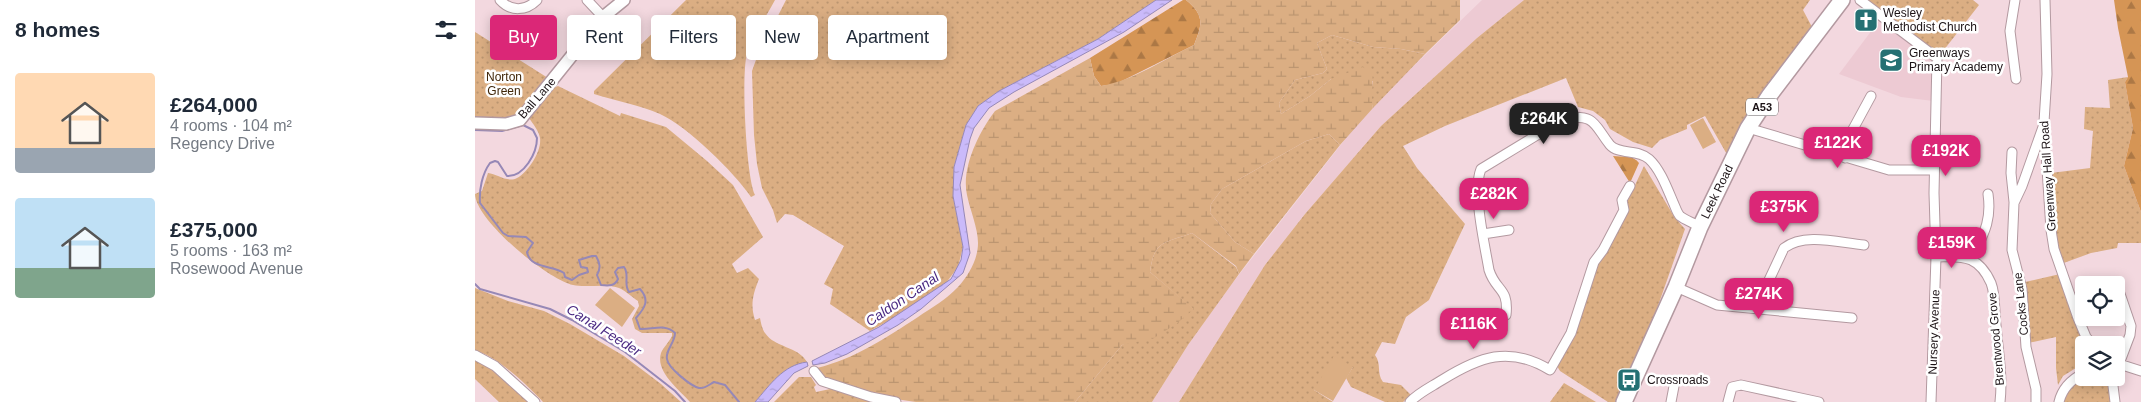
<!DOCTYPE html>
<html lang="en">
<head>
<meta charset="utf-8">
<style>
  body { margin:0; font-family:Arial,sans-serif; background:#f2f2f3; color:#1f2937; height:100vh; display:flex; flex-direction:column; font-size:19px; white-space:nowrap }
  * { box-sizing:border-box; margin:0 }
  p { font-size:16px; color:#747a83 }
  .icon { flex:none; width:28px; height:28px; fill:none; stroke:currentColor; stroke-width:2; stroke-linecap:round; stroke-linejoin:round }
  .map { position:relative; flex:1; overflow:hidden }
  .side { display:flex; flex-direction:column; background:#fff; width:475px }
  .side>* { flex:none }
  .guide { position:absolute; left:15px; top:15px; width:475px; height:45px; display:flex; gap:10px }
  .tools { position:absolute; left:1600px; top:276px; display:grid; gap:10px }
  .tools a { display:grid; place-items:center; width:50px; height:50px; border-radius:5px; background:#fff; box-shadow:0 2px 12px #0003; font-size:25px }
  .price { position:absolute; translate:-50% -42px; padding:0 11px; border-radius:10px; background:#db2777; color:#fff; font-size:16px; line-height:32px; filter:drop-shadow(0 1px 2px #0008) }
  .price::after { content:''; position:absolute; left:50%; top:30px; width:15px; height:11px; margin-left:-8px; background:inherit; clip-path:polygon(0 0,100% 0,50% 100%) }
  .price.current { background:#222; color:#fff }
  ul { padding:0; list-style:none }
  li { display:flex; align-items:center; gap:15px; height:125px; padding:0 15px }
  li span { display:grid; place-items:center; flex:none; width:140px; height:100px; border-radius:5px; color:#555 }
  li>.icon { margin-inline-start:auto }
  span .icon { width:60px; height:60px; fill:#fffc; stroke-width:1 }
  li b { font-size:21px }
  h2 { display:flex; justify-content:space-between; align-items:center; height:60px; padding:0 15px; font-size:21px }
  .pill { padding:0 18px; border-radius:5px; background:#fff; box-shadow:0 2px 12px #0003; font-size:18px; line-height:45px }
  .pill.current { background:#db2777; color:#fff }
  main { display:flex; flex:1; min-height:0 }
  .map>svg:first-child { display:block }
  .built { fill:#edcad3 }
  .grass { fill:url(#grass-dots) }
  .forest { fill:url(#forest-firs) }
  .wetland { fill:url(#wetland-marsh) }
  .garden { fill:#dbae83 }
  .water { fill:url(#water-ripples); stroke:#9688b6 }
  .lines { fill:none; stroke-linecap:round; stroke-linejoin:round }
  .stream { stroke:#9688b6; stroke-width:2 }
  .street-casing { stroke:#b399a0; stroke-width:11 }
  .secondary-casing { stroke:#b399a0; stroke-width:14 }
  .highway-casing { stroke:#b399a0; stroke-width:18 }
  .street { stroke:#fff; stroke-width:9 }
  .secondary { stroke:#fff; stroke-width:11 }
  .highway { stroke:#fff; stroke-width:15 }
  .labels { text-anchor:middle; stroke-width:5; stroke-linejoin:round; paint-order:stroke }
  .shield { fill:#fff; stroke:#605a5c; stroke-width:1 }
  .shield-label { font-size:11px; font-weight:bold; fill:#1c1316 }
  .poi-label { font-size:12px; fill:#1c1316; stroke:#fff; text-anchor:start }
  .park-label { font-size:12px; fill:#402609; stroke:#fff }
  .street-label { font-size:12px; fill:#1c1316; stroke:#fff }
  .water-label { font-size:14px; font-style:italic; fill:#4c2b84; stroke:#fff }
</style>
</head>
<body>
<main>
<section class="side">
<h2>8 homes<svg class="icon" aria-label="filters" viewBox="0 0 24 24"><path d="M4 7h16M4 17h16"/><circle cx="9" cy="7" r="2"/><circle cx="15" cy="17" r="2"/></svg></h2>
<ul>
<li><span style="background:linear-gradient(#ffd9b3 75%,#9aa5b1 0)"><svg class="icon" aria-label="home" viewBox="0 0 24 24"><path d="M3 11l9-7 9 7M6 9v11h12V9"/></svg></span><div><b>£264,000</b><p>4 rooms · 104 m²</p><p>Regency Drive</p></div></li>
<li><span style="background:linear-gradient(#bfe0f5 70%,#7fa58c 0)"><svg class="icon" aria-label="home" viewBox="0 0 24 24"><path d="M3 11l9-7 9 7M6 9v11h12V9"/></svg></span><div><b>£375,000</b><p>5 rooms · 163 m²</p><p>Rosewood Avenue</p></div></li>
</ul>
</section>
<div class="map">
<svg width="1666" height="402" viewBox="0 0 1666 402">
  <defs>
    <pattern id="grass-dots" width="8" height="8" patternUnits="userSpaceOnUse" patternTransform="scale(1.25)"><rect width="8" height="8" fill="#dbae83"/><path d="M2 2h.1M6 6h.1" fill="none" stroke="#bb9570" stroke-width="1.8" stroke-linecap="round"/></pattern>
    <pattern id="forest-firs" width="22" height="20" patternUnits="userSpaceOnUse" patternTransform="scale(1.25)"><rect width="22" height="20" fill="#d59555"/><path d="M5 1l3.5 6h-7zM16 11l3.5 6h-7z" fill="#ac7845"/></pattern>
    <pattern id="wetland-marsh" width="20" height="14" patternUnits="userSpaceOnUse" patternTransform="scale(1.25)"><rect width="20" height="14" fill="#dbae83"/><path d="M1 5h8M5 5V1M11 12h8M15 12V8" fill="none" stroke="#bb9570"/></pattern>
    <pattern id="water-ripples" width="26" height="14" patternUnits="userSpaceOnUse" patternTransform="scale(1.25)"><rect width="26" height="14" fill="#cabafa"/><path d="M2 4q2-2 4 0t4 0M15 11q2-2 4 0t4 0" fill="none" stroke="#ad9fd6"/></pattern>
  </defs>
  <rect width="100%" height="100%" fill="#f3d8df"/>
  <path class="built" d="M1007,0H1049L1002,38L906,126L830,214L790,265L704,402H677L713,345L756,285L879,128L921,83Z
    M1406,18L1457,57L1459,64L1458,101L1426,97L1364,74Z"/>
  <path class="grass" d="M211,0H300C291,17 278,35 272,54C266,73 271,177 280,195L276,197C259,172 212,126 185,114C164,105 141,101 119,94V91Z
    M311,0H681L623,39L524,91L503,106L491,125L479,167L478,196L488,247L483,267L471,283L426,314L395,331L355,304L358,289L349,284L369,246L318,215L310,214L302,223L298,210L287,188L282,164L279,135L277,71L282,57Z
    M1049,0H1335L1328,10L1337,27L1287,94L1254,158L1230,116L1212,125V129L1185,140L1177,148L1158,142L1135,129L1130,120L1118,111L1103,107L1091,78L970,126L928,146L942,168L990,224L954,300L931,317L920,344L907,342L900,355C907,365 901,372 908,382L926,385L936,395L928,402H910L876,387L871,378L878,367L839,390L858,402H704L790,265L830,214L906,126L1002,38Z
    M1391,0H1498L1504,5L1465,55Z
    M0,32L73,78L38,118L0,119Z
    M857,35L898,47L926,49L950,54L898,108L895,97L898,81L856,79L835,96L806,114L804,103L820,80L848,73L852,69L842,43Z
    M1653,77L1650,82L1658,128L1649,166L1666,212V243H1643L1642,248L1616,253L1586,264L1581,244L1576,173L1615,168L1618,131L1609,129L1610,107L1635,108L1633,80Z
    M83,86L145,116L146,113L191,127L232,161L258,185L288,237L257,264L262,273L273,268L284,279C278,294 275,305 280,320L285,318C286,323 287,329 290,333C300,348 323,346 332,362C310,365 294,386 280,402H215C205,390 180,372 186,353C188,348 194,342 197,336V333H167L160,329L157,319L164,306L163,301C157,297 151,291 144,288C133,283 111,288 98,285C72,279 1,221 0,194L7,191L13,173C22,174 33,183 42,178C53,172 67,151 65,138C64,131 58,124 54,118L76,89Z
    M854,134L865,145L779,254L760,242L735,213L736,204L747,189L831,141Z
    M1169,166L1200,218L1210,229L1172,337L1142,402H1133L1085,371L1082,366L1120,263L1151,212L1153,200Z
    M717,233L761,267L764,274L713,345L677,402H600L647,345L718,309L675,272C679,240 690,243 717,233Z
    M1585,274L1614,345H1609V363L1588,376L1583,385L1581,368V337L1553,343L1550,282Z
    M0,288L33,301L69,311L95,324L149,356L186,384L206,402H68C54,387 20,354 0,351Z
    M0,358L34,382L56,402H24L0,379Z
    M324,377H336L341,385L339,387L341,392L360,388L408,402H299Z
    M1609,378H1635L1636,402H1586L1594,389Z
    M1089,383L1121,402H1075Z"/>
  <path class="forest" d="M708,0H711C729,15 728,23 719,45L641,84L626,86L619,76L615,58Z
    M1639,0H1666V212L1649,166L1658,128L1650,82L1653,77L1643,28Z
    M1138,156C1147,157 1159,155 1164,163L1155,183Z"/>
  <path class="wetland" d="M711,0H985V20L950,54L926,49L898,47L857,35L842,43L852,69L848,73L820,80L804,103L806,114L835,96L856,79L888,67L897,73C899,85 895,95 898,108L865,145L854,134L831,141L747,189L736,204L735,213L760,242L779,254L764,274L761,266L717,233C690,243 679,240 675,272L719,309L701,324L679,338L647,345L600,402H441L413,398L348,377L342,368C379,359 411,338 443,317C456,308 472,299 483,287C493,276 503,260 503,243C503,228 495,210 492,195C486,168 504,132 520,111L615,58L619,76L626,86C660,80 689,59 719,45C728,23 729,15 711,0Z"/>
  <path class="garden" d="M1228,118L1241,142L1228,149L1215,125Z
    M135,288L160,308L147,327L120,305Z
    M859,356L878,367L858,401L839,390Z"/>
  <path class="water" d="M681,0H697L649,32L539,92L514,108L499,128L495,139L485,185L495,253L488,273L446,309L423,325L372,354L350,363L338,365L337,361L404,327L476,279L486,260L488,247L478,196L479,167L491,125L503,106L524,91L623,39Z
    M332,362L333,366L319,373L293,402H280C295,385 308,365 332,362Z"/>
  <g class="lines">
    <path class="stream" d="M0,130L27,131L48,125L58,130L62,138C62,153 49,177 32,176L23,162L20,161L15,163C7,174 4,190 5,203L28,233L33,236L51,237L58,243L52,252C55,269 78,265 89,273L90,277L97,280L104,275L113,272L112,268L106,267L104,260L117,256H121C125,263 126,268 122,275L126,285C134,286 140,286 143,279L140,272L143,268L149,267C155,275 148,284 154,292L165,289C175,300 170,308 161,318L165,329C177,330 190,323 200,333C200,343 190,350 192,359C193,368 216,386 224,388C230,389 235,384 239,382L250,385L264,402
      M0,284L5,289L75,309L97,320L150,352L200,391L210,402"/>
    <g class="street-casing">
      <path id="street" d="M25,0C36,12 51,11 62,0
        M112,0L128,17
        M1385,0L1462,58L1459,193L1461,257L1456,402
        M1540,0L1535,31L1541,79
        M1570,0L1572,74L1569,122L1576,230L1579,249L1603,318L1611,337L1618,345
        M1273,128L1414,170H1459
        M1537,152L1536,173L1539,202
        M1370,158L1377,131L1396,96
        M1008,234L1034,230
        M1461,257C1472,257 1485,255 1496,260C1505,264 1512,274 1516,283C1521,296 1519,311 1521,325C1523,351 1528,376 1525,402
        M1496,260C1508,235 1517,222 1513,194
        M1641,282L1656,326L1655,335L1644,364
        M1201,287L1242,305L1377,318
        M1281,308L1309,248C1330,232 1365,243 1389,245
        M1031,315C1034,287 1021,292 1014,270C1010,246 997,191 1006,169L1090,118C1121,114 1119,125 1135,145C1144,155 1163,149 1174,159C1185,169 1192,188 1198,202C1200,206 1202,213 1205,216C1210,220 1219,223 1225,227
        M0,355L20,366L60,402
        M1641,363L1666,371
        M339,371L347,381L396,397L421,402
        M1637,378L1640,402
        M935,402C943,393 956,387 967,380C1004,357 1034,345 1075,370L1096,333L1119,262L1128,250L1149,210L1147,200L1155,186
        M1196,402L1200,381
        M1253,402L1257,387L1266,385L1344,402
        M1561,402V389L1551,347L1547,289L1537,250L1539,203L1547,186L1568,127
        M1584,402C1587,389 1597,379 1609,373"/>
    </g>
    <g class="secondary-casing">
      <path id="secondary" d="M0,123L31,124L45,120L128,17L149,0"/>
    </g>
    <g class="highway-casing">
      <g id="highway">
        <path id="s1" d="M1149,402L1201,287L1225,227L1273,128L1294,96L1367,0"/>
      </g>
    </g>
    <use href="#street" class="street"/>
    <use href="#secondary" class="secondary"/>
    <use href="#highway" class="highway"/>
  </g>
  <defs>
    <g id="church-square" transform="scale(1.25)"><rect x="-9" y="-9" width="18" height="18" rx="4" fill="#257073" stroke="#fff"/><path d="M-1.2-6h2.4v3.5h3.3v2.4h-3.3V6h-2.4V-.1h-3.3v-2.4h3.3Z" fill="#fff"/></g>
    <g id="school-square" transform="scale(1.25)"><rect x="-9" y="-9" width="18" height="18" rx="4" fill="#257073" stroke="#fff"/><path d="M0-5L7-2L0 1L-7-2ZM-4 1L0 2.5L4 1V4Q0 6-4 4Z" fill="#fff"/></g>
    <g id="bus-square" transform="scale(1.25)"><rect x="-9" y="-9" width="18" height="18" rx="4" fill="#257073" stroke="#fff"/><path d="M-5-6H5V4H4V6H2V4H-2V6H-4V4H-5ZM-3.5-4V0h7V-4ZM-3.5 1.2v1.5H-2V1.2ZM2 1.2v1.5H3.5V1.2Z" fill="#fff"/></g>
  </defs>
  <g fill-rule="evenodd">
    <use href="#church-square" x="1391" y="20"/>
    <use href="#school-square" x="1416" y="60"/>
    <use href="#bus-square" x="1154" y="380"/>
  </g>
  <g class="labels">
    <rect class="shield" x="1271" y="98.5" width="32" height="17" rx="4"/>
    <g class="shield-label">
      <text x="1287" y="111">A53</text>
    </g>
    <g class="poi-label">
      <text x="1408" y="17">Wesley<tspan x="1408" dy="14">Methodist Church</tspan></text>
      <text x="1434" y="57">Greenways<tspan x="1434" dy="14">Primary Academy</tspan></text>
      <text x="1172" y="384">Crossroads</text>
    </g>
    <g class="park-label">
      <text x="29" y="81">Norton<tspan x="29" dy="14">Green</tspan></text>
    </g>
    <g class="street-label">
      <text transform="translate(62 98) rotate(-49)" y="4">Ball Lane</text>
      <text transform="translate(1573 176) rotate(-94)" y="4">Greenway Hall Road</text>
      <text dy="4" stroke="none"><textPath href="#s1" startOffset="230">Leek Road</textPath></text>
      <text transform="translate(1546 304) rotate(-96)" y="4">Cocks Lane</text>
      <text transform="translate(1459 332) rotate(-88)" y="4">Nursery Avenue</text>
      <text transform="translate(1521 339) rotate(-95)" y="4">Brentwood Grove</text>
    </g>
    <g class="water-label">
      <text transform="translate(427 299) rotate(-34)" y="5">Caldon Canal</text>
      <text transform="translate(129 330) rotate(32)" y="5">Canal Feeder</text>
    </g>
  </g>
</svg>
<div class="tools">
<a><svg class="icon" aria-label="locate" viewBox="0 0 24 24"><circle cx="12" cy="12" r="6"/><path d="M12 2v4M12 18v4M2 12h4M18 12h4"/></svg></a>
<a><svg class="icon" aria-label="layers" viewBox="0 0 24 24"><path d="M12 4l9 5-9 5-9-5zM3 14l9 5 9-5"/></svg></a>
</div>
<b class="price current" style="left:1069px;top:145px">£264K</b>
<b class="price" style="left:1363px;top:169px">£122K</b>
<b class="price" style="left:1471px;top:177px">£192K</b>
<b class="price" style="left:1019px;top:220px">£282K</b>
<b class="price" style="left:1309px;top:233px">£375K</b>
<b class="price" style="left:1477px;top:269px">£159K</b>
<b class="price" style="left:1284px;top:320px">£274K</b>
<b class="price" style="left:999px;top:350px">£116K</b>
<div class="guide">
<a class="pill current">Buy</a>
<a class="pill">Rent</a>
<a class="pill">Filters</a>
<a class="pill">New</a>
<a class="pill">Apartment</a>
</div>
</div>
</main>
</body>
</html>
